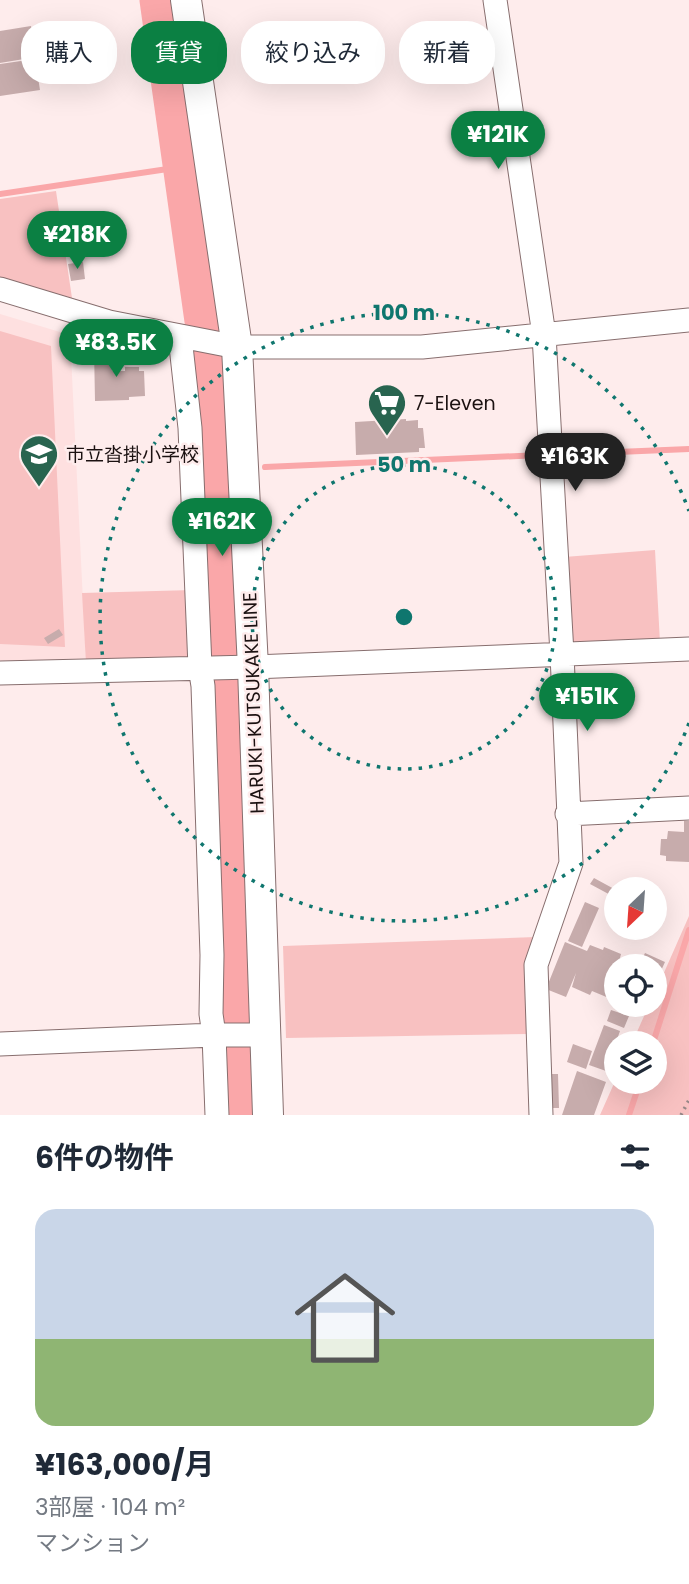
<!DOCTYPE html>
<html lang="ja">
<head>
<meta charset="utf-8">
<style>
  body { margin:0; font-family:Poppins,"Noto Sans JP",sans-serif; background:#f6f6f7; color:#1f2937; height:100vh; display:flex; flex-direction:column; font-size:26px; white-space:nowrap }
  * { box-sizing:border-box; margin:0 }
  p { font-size:23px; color:#747a83 }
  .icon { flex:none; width:38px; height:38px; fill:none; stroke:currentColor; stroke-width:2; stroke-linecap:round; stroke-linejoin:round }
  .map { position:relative; height:1115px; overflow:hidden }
  .panel { display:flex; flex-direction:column; background:#fff; flex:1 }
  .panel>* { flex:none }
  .guide { position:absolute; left:21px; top:21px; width:648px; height:63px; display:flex; gap:14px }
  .needle { width:46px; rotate:205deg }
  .controls { position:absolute; left:604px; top:877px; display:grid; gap:14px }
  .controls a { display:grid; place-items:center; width:63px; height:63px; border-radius:50%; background:#fff; box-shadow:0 7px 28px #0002; font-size:35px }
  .price { position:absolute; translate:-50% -60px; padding:0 16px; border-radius:24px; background:#0b8043; color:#fff; font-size:23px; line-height:46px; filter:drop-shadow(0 2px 4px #0008) }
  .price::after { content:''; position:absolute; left:50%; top:42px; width:21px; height:16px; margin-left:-10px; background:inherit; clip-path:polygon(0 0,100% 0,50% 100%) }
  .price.active { background:#222; color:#fff }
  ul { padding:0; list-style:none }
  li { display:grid; align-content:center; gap:14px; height:371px; padding:0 35px }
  li span { display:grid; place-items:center; height:217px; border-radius:21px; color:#555 }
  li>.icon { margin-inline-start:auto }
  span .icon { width:126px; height:126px; fill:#fffc; stroke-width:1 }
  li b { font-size:30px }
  h2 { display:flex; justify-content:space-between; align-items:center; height:84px; padding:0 35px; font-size:30px }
  .tag { padding:0 24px; border-radius:28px; background:#fff; box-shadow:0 7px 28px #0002; font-size:24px; line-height:63px }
  .tag.active { background:#0b8043; color:#fff }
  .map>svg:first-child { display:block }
  .built { fill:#fee0e0 }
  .green { fill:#f8c1c1 }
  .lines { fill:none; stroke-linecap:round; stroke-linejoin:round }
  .stream { stroke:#faa7a9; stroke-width:6 }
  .river { stroke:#faa7a9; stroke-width:37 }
  .building { fill:#c7acac }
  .minor-casing { stroke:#876e6e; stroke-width:25 }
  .major-casing { stroke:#876e6e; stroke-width:32 }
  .path { stroke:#958686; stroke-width:3.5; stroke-dasharray:2 5; stroke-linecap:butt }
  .minor { stroke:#fff; stroke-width:23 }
  .major { stroke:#fff; stroke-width:30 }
  .ring { fill:none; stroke:#0f766e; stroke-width:3.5; stroke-dasharray:3.5 7 }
  .labels { text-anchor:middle; stroke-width:5; stroke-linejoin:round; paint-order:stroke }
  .poi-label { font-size:19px; fill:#1b1111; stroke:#feecec; text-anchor:start }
  .street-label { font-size:19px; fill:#1b1111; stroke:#feecec }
  .centre { fill:#0f766e; stroke:#feecec; stroke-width:3.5 }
  .ring-label { font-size:21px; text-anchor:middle; font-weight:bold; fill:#0f766e; stroke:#feecec; stroke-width:5; stroke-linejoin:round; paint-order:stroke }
</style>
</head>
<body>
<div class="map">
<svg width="689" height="1115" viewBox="0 0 689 1115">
  <rect width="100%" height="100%" fill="#feecec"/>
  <path class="built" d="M0,314L70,335L86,664L0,666Z"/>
  <path class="green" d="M56,191L72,298L0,278V199Z
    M0,331L51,346L65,647L0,644Z
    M655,550L660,643L571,647L564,557Z
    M193,590L195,660L86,664L82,593Z
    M689,916V1115H600L616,1079V1082H654V1043H632L649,1005L654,1004L655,993Z
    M536,937L528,1034L286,1038L283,946Z"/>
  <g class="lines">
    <path class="stream" d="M0,194L181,167
      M570,454L689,449
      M265,467L541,455
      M219,469L230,468
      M653,1043L689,930
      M629,1115L640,1082"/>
    <path class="river" d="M158,0L203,321
      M209,362L219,469L240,1115"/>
  </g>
  <path class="building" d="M31,26L36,57L0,63V31Z
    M35,59L40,90L0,96V64Z
    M83,262L85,279L71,281L68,264Z
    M111,347L112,371H125V367H139V371H144L145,396L129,397V400L95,401L94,348Z
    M406,419V421L418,420V428H423L425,448H419V452L356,455L355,422Z
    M59,629L63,635L48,644L44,638Z
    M684,821H689V862L666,861V856L660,855L661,839H667L668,831L684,832Z
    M594,878L616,890V898L590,884Z
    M585,902L599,908L582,947L568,941Z
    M565,942L587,951L590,945L603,950L604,947L621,954L620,958L639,966L645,953L665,962L654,986V966H616V1001L592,991L590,995L572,987L576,973L566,997L546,989Z
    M624,1004H647L643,1013Z
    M611,1010L629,1016L624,1028L607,1021Z
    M604,1025L620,1031L606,1071L589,1065Z
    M573,1044L592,1051L586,1069L567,1062Z
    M577,1071L606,1082L594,1115H562Z
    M549,1074H558L559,1108H550Z"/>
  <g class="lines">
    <g class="minor-casing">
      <path id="minor" d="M495,0L544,335L562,654L571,863L536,965L541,1115
        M0,289L109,322L237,347H422L689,320
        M180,337L190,428L200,667L203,686L212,955L211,1014L214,1035L217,1115
        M0,673L253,667L689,649
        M567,814L689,808
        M0,1044L214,1035H264"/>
    </g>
    <g class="major-casing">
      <path id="major" d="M186,0L237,347L253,667L268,1115"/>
    </g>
    <path class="path" d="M681,1115L689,1100"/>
    <use href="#minor" class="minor"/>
    <use href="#major" class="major"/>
  </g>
  <g class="ring">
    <circle cx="404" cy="617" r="152"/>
    <path d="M689 723A304 304 0 1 1 689 511"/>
  </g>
  <defs>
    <g id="supermarket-pin" transform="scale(2.0125)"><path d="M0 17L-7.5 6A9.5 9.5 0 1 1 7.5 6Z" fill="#28644f" stroke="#feecec"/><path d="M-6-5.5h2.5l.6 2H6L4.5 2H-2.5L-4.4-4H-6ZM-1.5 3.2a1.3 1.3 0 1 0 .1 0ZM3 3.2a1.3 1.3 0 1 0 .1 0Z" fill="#fff"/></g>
    <g id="school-pin" transform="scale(2.0125)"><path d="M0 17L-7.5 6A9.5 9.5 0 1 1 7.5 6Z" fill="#28644f" stroke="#feecec"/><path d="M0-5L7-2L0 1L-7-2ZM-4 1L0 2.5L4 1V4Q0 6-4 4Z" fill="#fff"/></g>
  </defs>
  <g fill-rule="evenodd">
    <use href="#supermarket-pin" x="387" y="403"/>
    <use href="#school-pin" x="39" y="454"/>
  </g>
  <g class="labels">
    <g class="poi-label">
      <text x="414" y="410">7-Eleven</text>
      <text x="66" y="461">市立沓掛小学校</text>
    </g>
    <g class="street-label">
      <text transform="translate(253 703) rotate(-92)" y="7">HARUKI-KUTSUKAKE LINE</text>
    </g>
  </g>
  <circle cx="404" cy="617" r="10" class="centre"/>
  <g class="ring-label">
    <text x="404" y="320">100 m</text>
    <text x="404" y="472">50 m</text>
  </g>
</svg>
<div class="controls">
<a><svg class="needle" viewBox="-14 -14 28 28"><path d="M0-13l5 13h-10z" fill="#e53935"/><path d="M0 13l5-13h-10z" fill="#747a83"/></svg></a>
<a><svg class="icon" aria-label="locate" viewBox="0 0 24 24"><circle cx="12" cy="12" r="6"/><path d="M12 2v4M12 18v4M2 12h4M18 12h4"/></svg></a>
<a><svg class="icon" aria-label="layers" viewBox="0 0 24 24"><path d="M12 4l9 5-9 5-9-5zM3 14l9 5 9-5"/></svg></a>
</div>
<b class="price" style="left:498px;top:171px">¥121K</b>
<b class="price" style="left:77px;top:271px">¥218K</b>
<b class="price" style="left:116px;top:379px">¥83.5K</b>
<b class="price active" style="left:575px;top:493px">¥163K</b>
<b class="price" style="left:222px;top:558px">¥162K</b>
<b class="price" style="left:587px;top:733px">¥151K</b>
<div class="guide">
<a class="tag">購入</a>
<a class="tag active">賃貸</a>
<a class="tag">絞り込み</a>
<a class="tag">新着</a>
</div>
</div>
<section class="panel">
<h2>6件の物件<svg class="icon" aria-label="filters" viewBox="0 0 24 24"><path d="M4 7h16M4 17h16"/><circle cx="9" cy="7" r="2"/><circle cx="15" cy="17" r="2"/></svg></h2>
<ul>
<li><span style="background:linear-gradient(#c9d6e8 60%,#8fb573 0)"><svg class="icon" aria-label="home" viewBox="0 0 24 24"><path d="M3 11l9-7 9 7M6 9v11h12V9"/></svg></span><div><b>¥163,000/月</b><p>3部屋 · 104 m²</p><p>マンション</p></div></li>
</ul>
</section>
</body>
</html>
